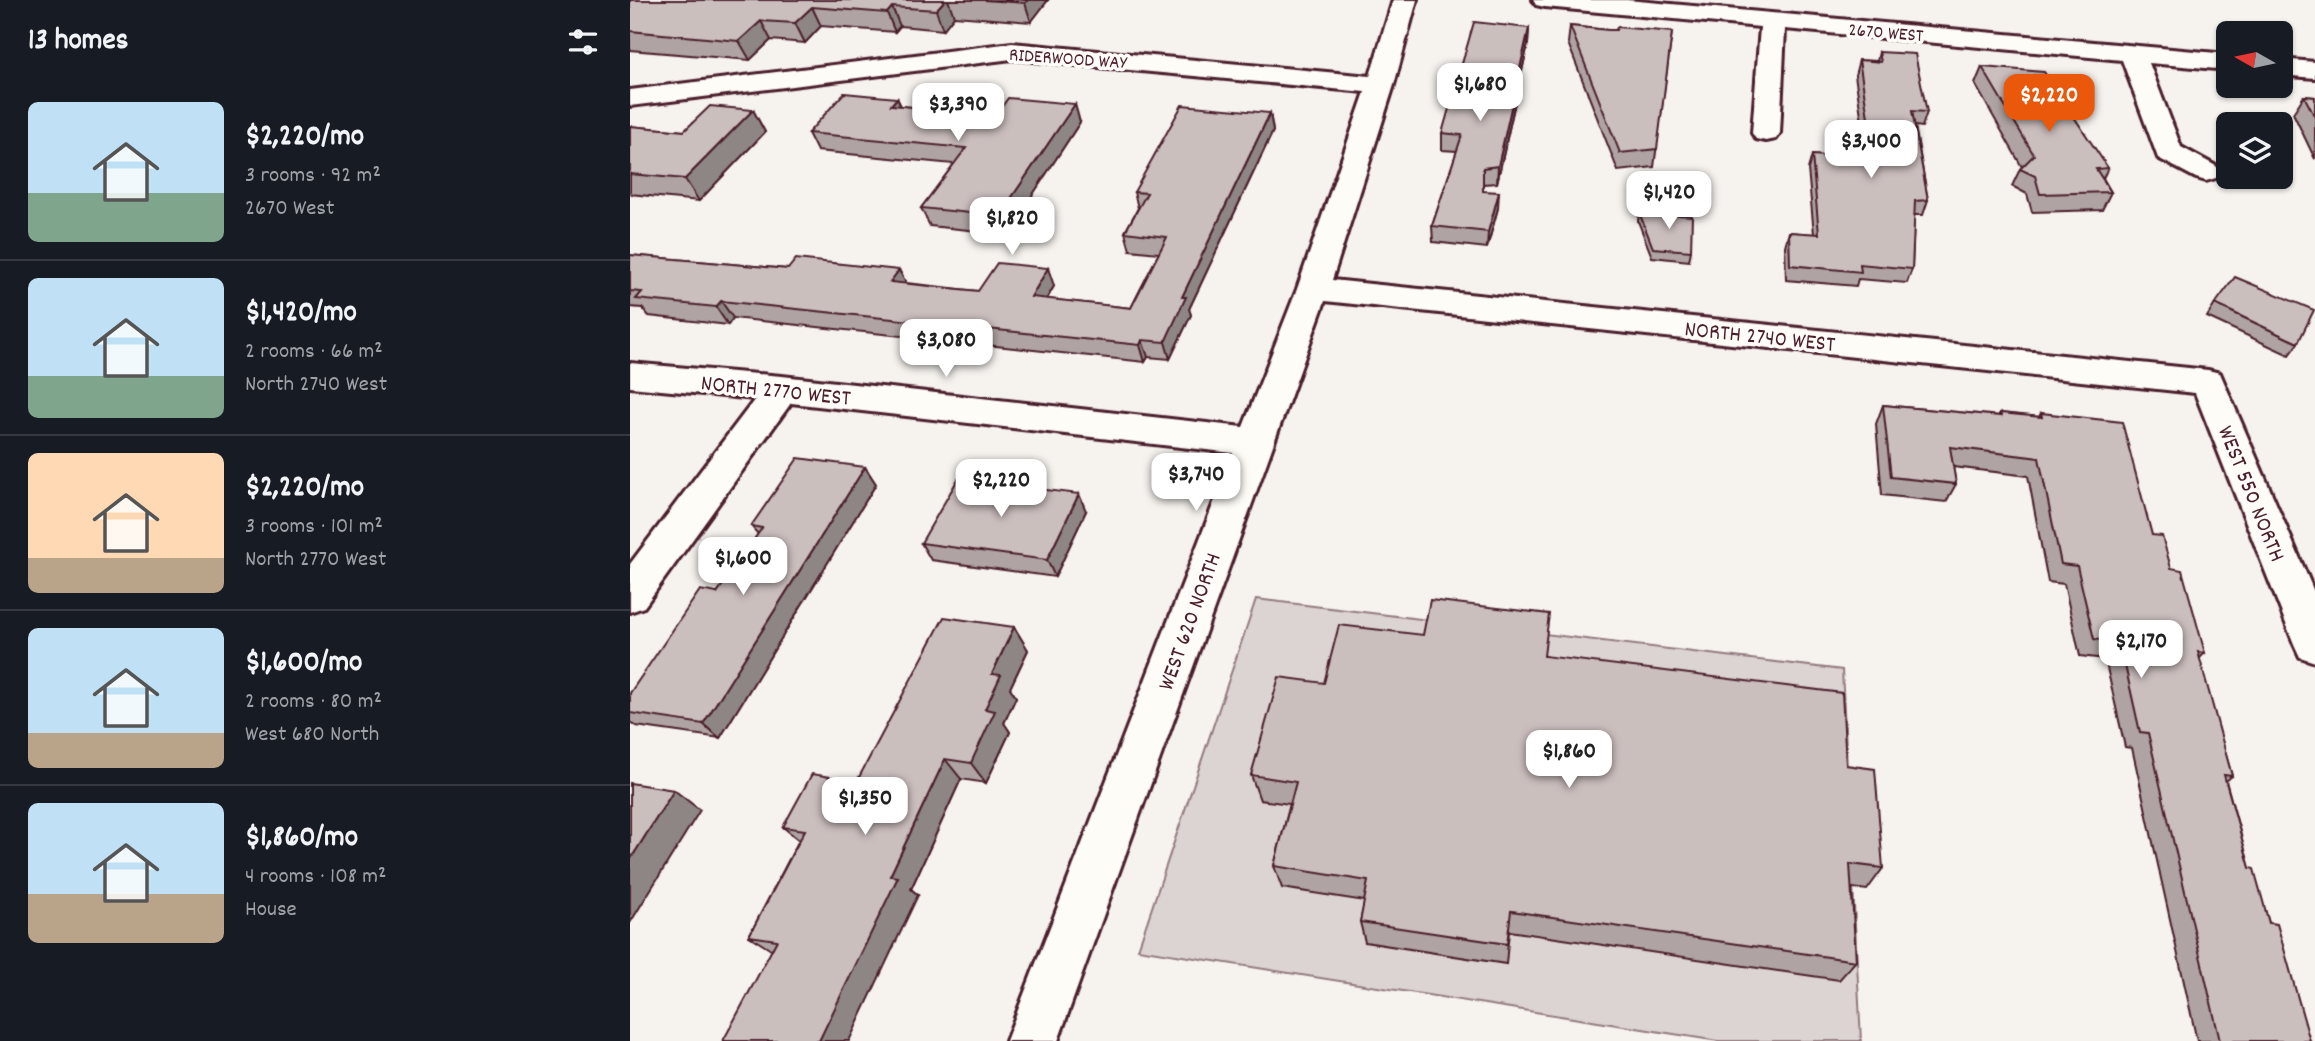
<!DOCTYPE html>
<html lang="en">
<head>
<meta charset="utf-8">
<style>
  body { margin:0; font-family:Dekko,sans-serif; background:#20242c; color:#f1f3f6; height:100vh; display:flex; flex-direction:column; font-size:26px; white-space:nowrap }
  * { box-sizing:border-box; margin:0 }
  p { font-size:23px; color:#9ea1a6 }
  .icon { flex:none; width:38px; height:38px; fill:none; stroke:currentColor; stroke-width:2; stroke-linecap:round; stroke-linejoin:round }
  .map { position:relative; flex:1; overflow:hidden }
  .drawer { display:flex; flex-direction:column; background:#171b24; width:630px }
  .drawer>* { flex:none }
  .needle { width:46px; rotate:279deg }
  .controls { position:absolute; left:1586px; top:21px; display:grid; gap:14px }
  .controls a { display:grid; place-items:center; width:77px; height:77px; border-radius:10px; background:#171b24; box-shadow:0 2px 5px #0004; font-size:35px }
  .price { position:absolute; translate:-50% -60px; padding:0 16px; border-radius:14px; background:#fff; color:#222; font-size:23px; line-height:46px; filter:drop-shadow(0 2px 4px #0008) }
  .price::after { content:''; position:absolute; left:50%; top:42px; width:21px; height:16px; margin-left:-10px; background:inherit; clip-path:polygon(0 0,100% 0,50% 100%) }
  .price.selected { background:#ea580c; color:#fff }
  ul { padding:0; list-style:none }
  li { display:flex; align-items:center; gap:21px; height:175px; padding:0 28px }
  li+li { border-top:2px solid #363941 }
  li span { display:grid; place-items:center; flex:none; width:196px; height:140px; border-radius:10px; color:#555 }
  li>.icon { margin-inline-start:auto }
  span .icon { width:84px; height:84px; fill:#fffc; stroke-width:1 }
  li b { font-size:30px }
  h2 { display:flex; justify-content:space-between; align-items:center; height:84px; padding:0 28px; font-size:30px }
  main { display:flex; flex:1; min-height:0 }
  .map>svg:first-child { display:block }
  .green { fill:#dcd4d2; stroke:#937a7e; stroke-width:2 }
  .lines { fill:none; stroke-linecap:round; stroke-linejoin:round }
  .minor-casing { stroke:#4a1f2b; stroke-width:6 }
  .minor { fill:#fdfcf7; fill-rule:evenodd }
  .wall { fill:#afa4a3; stroke:#4a1f2b; stroke-width:2 }
  .shaded-wall { fill:#8e8685; stroke:#4a1f2b; stroke-width:2 }
  .building { fill:#cbbfbe; stroke:#4a1f2b; stroke-width:2 }
  .labels { text-anchor:middle; stroke-width:7; stroke-linejoin:round; paint-order:stroke }
  .far-street-label { font-size:19px; fill:#4a1f2b; stroke:#fdfcf7 }
  .street-label { font-size:23px; fill:#4a1f2b; stroke:#fdfcf7 }
</style>
</head>
<body>
<main>
<section class="drawer">
<h2>13 homes<svg class="icon" aria-label="filters" viewBox="0 0 24 24"><path d="M4 7h16M4 17h16"/><circle cx="9" cy="7" r="2"/><circle cx="15" cy="17" r="2"/></svg></h2>
<ul>
<li><span style="background:linear-gradient(#bfe0f5 65%,#7fa58c 0)"><svg class="icon" aria-label="home" viewBox="0 0 24 24"><path d="M3 11l9-7 9 7M6 9v11h12V9"/></svg></span><div><b>$2,220/mo</b><p>3 rooms · 92 m²</p><p>2670 West</p></div></li>
<li><span style="background:linear-gradient(#bfe0f5 70%,#7fa58c 0)"><svg class="icon" aria-label="home" viewBox="0 0 24 24"><path d="M3 11l9-7 9 7M6 9v11h12V9"/></svg></span><div><b>$1,420/mo</b><p>2 rooms · 66 m²</p><p>North 2740 West</p></div></li>
<li><span style="background:linear-gradient(#ffd9b3 75%,#b9a48a 0)"><svg class="icon" aria-label="home" viewBox="0 0 24 24"><path d="M3 11l9-7 9 7M6 9v11h12V9"/></svg></span><div><b>$2,220/mo</b><p>3 rooms · 101 m²</p><p>North 2770 West</p></div></li>
<li><span style="background:linear-gradient(#bfe0f5 75%,#b9a48a 0)"><svg class="icon" aria-label="home" viewBox="0 0 24 24"><path d="M3 11l9-7 9 7M6 9v11h12V9"/></svg></span><div><b>$1,600/mo</b><p>2 rooms · 80 m²</p><p>West 680 North</p></div></li>
<li><span style="background:linear-gradient(#bfe0f5 65%,#b9a48a 0)"><svg class="icon" aria-label="home" viewBox="0 0 24 24"><path d="M3 11l9-7 9 7M6 9v11h12V9"/></svg></span><div><b>$1,860/mo</b><p>4 rooms · 108 m²</p><p>House</p></div></li>
</ul>
</section>
<div class="map">
<svg width="1685" height="1041" viewBox="0 0 1685 1041">
  <rect width="100%" height="100%" fill="#f6f3ef"/>
  <filter id="ink" filterUnits="userSpaceOnUse"><feTurbulence type="fractalNoise" baseFrequency=".0143" numOctaves="2"/><feDisplacementMap in="SourceGraphic" scale="14" xChannelSelector="R" yChannelSelector="G"/><feConvolveMatrix kernelMatrix="1 2 1 2 8 2 1 2 1" color-interpolation-filters="sRGB"/></filter>
  <g filter="url(#ink)">
    <path class="green" d="M626,599L1212,670L1231,1041H1088L508,949Z"/>
    <g class="lines">
      <g class="minor-casing">
        <path id="minor" d="M763,0H787L764,85L702,280L1578,370L1590,373L1685,594V662L1670,657L1664,644L1565,393L695,301L428,1041H376L603,453L161,403L14,607L0,612V564L125,399L0,387V363L152,376L613,427L667,289L735,92L382,59L0,106V90L382,43L740,76Z
          M903,0H997L1598,54V70L1519,63L1551,147L1586,166L1591,172L1586,178L1576,181L1566,178L1528,158L1492,60L1155,29L1150,133L1146,139L1136,141L1126,139L1122,133L1130,27L915,7L906,5Z
          M1650,59L1685,62V78L1650,75Z"/>
      </g>
      <use href="#minor" class="minor"/>
    </g>
    <path class="wall" d="M0,0H418L401,22L324,16L313,30L270,26L265,32L191,26L175,43L141,40L120,60L0,50Z
      M940,26L978,30L1042,32L1024,167L988,171L938,43Z
      M899,28L898,44L867,183L853,184V191L868,208L857,248L803,242L802,226L827,151L812,150V133Z
      M1249,52L1297,112L1292,127L1285,126L1298,200L1293,215H1284L1282,269L1277,283L1228,279L1226,286L1156,280L1155,246L1159,232L1184,234L1178,169L1182,155L1233,159L1236,149L1225,75L1229,60L1247,61Z
      M1352,67L1478,168L1473,178L1481,192L1472,210L1402,212L1397,194L1382,186L1390,169L1392,167L1345,84Z
      M1674,96L1685,97V159L1663,113Z
      M267,98L271,106L450,122L377,234L300,226L291,208L324,164L187,151L178,133Z
      M123,110L135,132L69,201L0,194V126L54,131Z
      M640,113L643,131L559,309L561,315L540,359L518,357L515,362L103,318L98,325L19,316L12,308L0,307V255L158,269L269,270L276,283L348,291L424,286L417,299L501,308L529,253L500,250L495,232L508,208L504,192Z
      M1009,212L1061,251L1059,261L1022,257L1008,221Z
      M1585,304L1668,343L1659,355L1577,317Z
      M1253,405L1368,416L1370,413L1409,417L1411,413L1522,535L1541,568L1575,653L1569,659L1602,776L1596,781L1620,868L1680,1041H1567L1502,748L1495,747L1475,659L1450,656L1434,584L1418,582L1398,476L1323,467L1326,484L1316,502L1252,495L1246,424Z
      M235,467L246,484L90,738L6,726L0,722V693L87,593L128,534L121,526Z
      M456,511L425,577L301,560L291,543Z
      M384,627L398,650L380,688L386,697L374,723L380,732L356,783L331,779L281,889L288,895L141,950L119,936L169,840L153,827L227,781Z
      M915,656L1216,765L1253,868L1237,890L1222,888L1226,961L1209,980L879,931L876,964L735,942L730,922L735,901L652,888L644,866L660,804L630,800L621,775L694,683Z"/>
    <path class="shaded-wall" d="M315,0H318L324,16L313,30L306,10Z
      M398,0H418L401,22L395,3Z
      M182,7L191,26L175,43L165,23Z
      M262,7L270,26L265,32L257,13Z
      M131,21L141,40L120,60L109,41Z
      M899,28L898,44L867,183L868,166Z
      M267,98L275,116L261,105Z
      M445,104L450,122L377,234L369,216Z
      M123,110L135,132L69,201L55,179Z
      M640,113L643,131L559,309L561,315L540,359L535,342L552,297Z
      M869,192L868,208L857,248L858,232Z
      M418,268L424,286L408,314L401,297Z
      M269,270L278,287L260,282Z
      M91,301L103,318L98,325L86,307Z
      M512,340L518,357L515,362L510,345Z
      M235,467L246,484L90,738L73,724Z
      M449,494L456,511L425,577L417,560Z
      M384,627L398,650L380,688L386,697L374,723L380,732L356,783L341,763L355,709L362,674Z
      M315,759L331,779L281,889L288,895L219,1041H189L260,876Z
      M44,790L70,810L0,923V860Z"/>
    <path class="building" d="M0,0H315L306,10L262,7L257,13L182,7L165,23L131,21L109,41L0,31Z
      M354,0H398L395,3Z
      M844,22L899,28L868,166L853,168V191L869,192L858,232L802,226L832,135L812,133Z
      M940,26L978,30H986L987,27L1042,32L1027,149L990,153Z
      M1249,52L1285,54L1297,112L1282,111L1298,200L1285,201L1282,269L1230,264L1231,272L1160,265L1159,232L1189,234L1182,155L1237,159L1236,148L1243,149L1229,60L1251,62Z
      M1352,67L1414,72L1478,168L1466,169L1481,192L1410,194L1405,176L1390,169L1404,155Z
      M214,93L267,98L261,105L366,115L378,98L445,104L369,216L291,208L336,148L178,133Z
      M1674,96L1685,97V117Z
      M552,105L640,113L552,297H556L535,342L512,340L510,345L91,301L86,307L6,299L12,292L0,291V255L158,269L166,259L269,270L260,282L348,291L367,263L418,268L401,297L501,308L537,237L495,232L517,193L504,192Z
      M80,106L123,110L55,179L0,174V126L54,131Z
      M1009,212L1062,216L1061,251L1023,248Z
      M1605,277L1684,310L1668,343L1585,304Z
      M1253,405L1371,416L1370,413L1412,417L1411,413L1492,422L1522,535L1532,536L1541,568L1552,570L1575,653L1568,652L1602,776L1594,775L1620,868L1624,869L1639,923L1647,924L1680,1041H1590L1518,733L1510,732L1490,643L1464,639L1447,566L1431,564L1409,458L1320,447L1326,484L1261,477Z
      M168,458L235,467L73,724L0,713V693L70,590L87,593L132,528L121,526Z
      M328,479L449,494L417,560L291,543Z
      M800,600L919,614L914,656L1212,693L1216,765L1245,769L1253,868L1220,864L1226,961L881,911L877,944L730,922L738,881L644,866L666,782L621,775L649,677L694,683L709,625L793,635Z
      M314,617L384,627L362,674L371,675L355,709L365,711L341,763L315,759L260,876L268,877L189,1041H93L147,940L119,936L175,830L153,827L182,774L227,781Z
      M0,783L44,790L0,860Z"/>
  </g>
  <g class="labels">
    <g class="far-street-label">
      <text transform="translate(1256 31) rotate(5)" y="7">2670 WEST</text>
      <text transform="translate(438 57) rotate(4)" y="7">RIDERWOOD WAY</text>
    </g>
    <g class="street-label">
      <text transform="translate(1130 335) rotate(6)" y="8">NORTH 2740 WEST</text>
      <text transform="translate(146 389) rotate(6)" y="8">NORTH 2770 WEST</text>
      <text transform="translate(1623 493) rotate(68)" y="8">WEST 550 NORTH</text>
      <text transform="translate(558 621) rotate(-70)" y="8">WEST 620 NORTH</text>
    </g>
  </g>
</svg>
<div class="controls">
<a><svg class="needle" viewBox="-14 -14 28 28"><path d="M0-13l5 13h-10z" fill="#e53935"/><path d="M0 13l5-13h-10z" fill="#9ea1a6"/></svg></a>
<a><svg class="icon" aria-label="layers" viewBox="0 0 24 24"><path d="M12 4l9 5-9 5-9-5zM3 14l9 5 9-5"/></svg></a>
</div>
<b class="price" style="left:850px;top:123px">$1,680</b>
<b class="price selected" style="left:1419px;top:134px">$2,220</b>
<b class="price" style="left:328px;top:143px">$3,390</b>
<b class="price" style="left:1241px;top:180px">$3,400</b>
<b class="price" style="left:1039px;top:231px">$1,420</b>
<b class="price" style="left:382px;top:257px">$1,820</b>
<b class="price" style="left:316px;top:379px">$3,080</b>
<b class="price" style="left:566px;top:513px">$3,740</b>
<b class="price" style="left:371px;top:519px">$2,220</b>
<b class="price" style="left:113px;top:597px">$1,600</b>
<b class="price" style="left:1511px;top:680px">$2,170</b>
<b class="price" style="left:939px;top:790px">$1,860</b>
<b class="price" style="left:235px;top:837px">$1,350</b>
</div>
</main>
</body>
</html>
